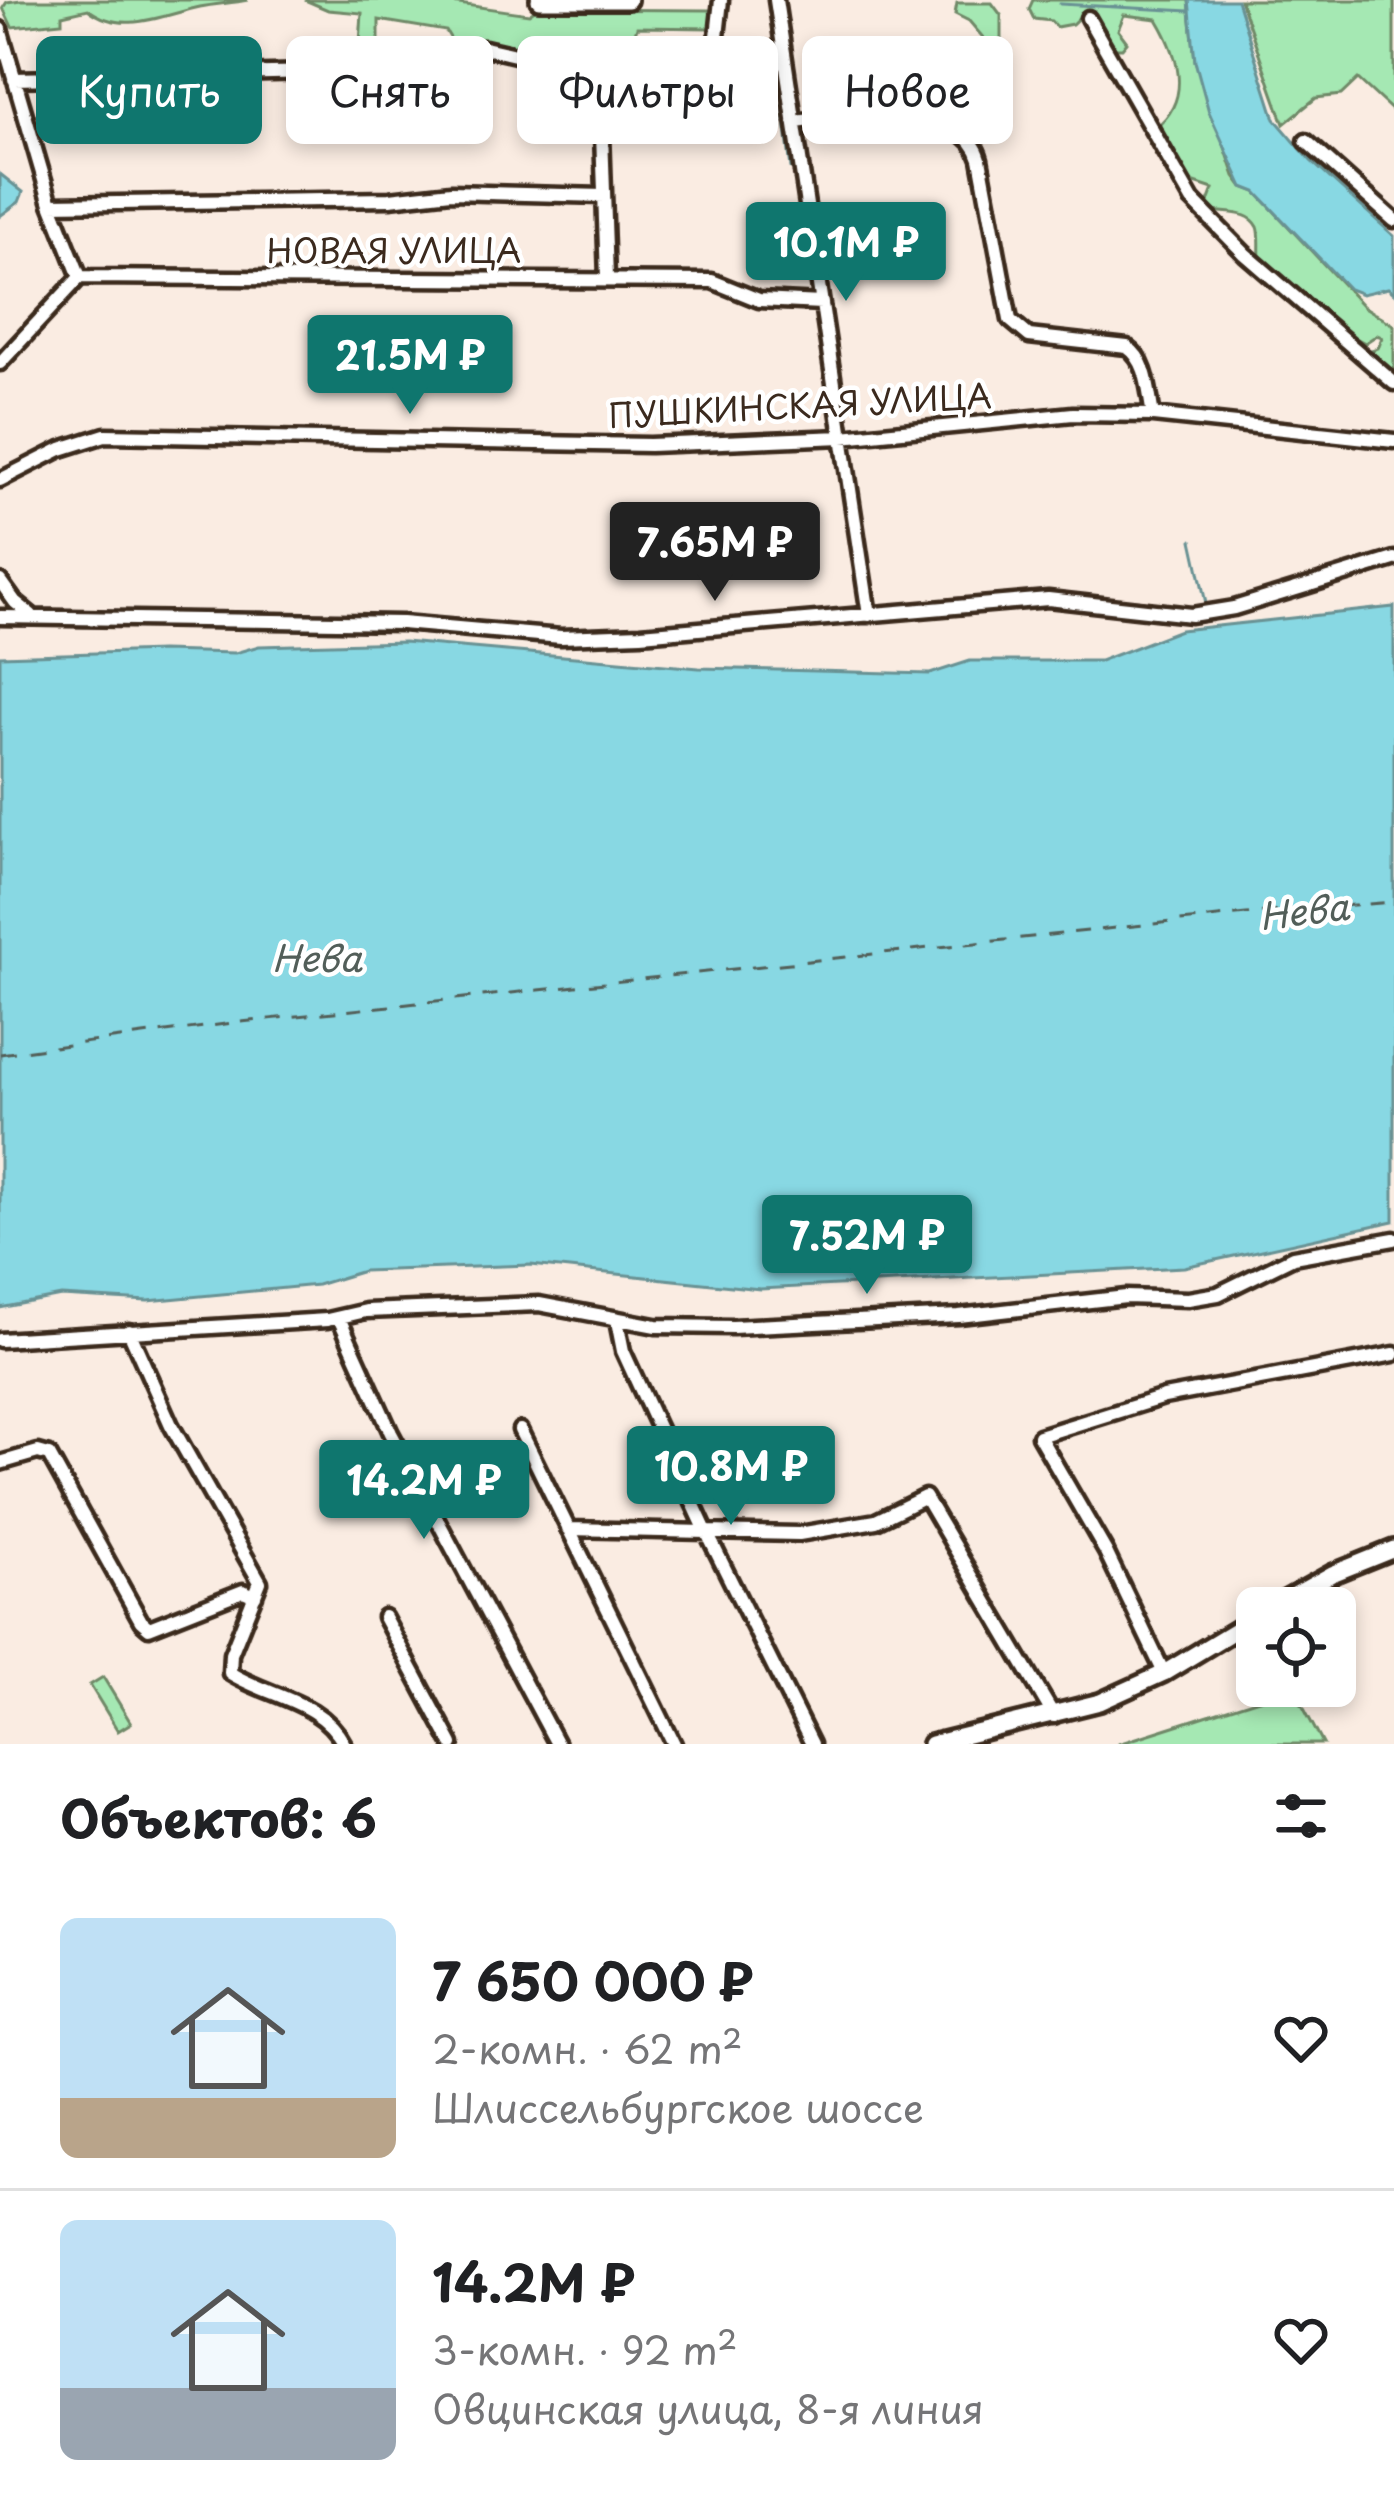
<!DOCTYPE html>
<html lang="ru">
<head>
<meta charset="utf-8">
<style>
  body { margin:0; font-family:"Playpen Sans",sans-serif; background:#f6f6f6; color:#202124; height:100vh; display:flex; flex-direction:column; font-size:45px; white-space:nowrap }
  * { box-sizing:border-box; margin:0 }
  p { font-size:39px; color:#757577 }
  .icon { flex:none; width:66px; height:66px; fill:none; stroke:currentColor; stroke-width:2; stroke-linecap:round; stroke-linejoin:round }
  .map { position:relative; height:1744px; overflow:hidden }
  .details { display:flex; flex-direction:column; background:#fff; flex:1 }
  .details>* { flex:none }
  .banner { position:absolute; left:36px; top:36px; width:1323px; height:108px; display:flex; gap:24px }
  .buttons { position:absolute; left:1236px; top:1587px; display:grid; gap:24px }
  .buttons a { display:grid; place-items:center; width:120px; height:120px; border-radius:18px; background:#fff; box-shadow:0 6px 18px #0003; font-size:60px }
  .price { position:absolute; translate:-50% -102px; padding:0 27px; border-radius:12px; background:#0f766e; color:#fff; font-size:39px; line-height:78px; filter:drop-shadow(0 3px 6px #0008) }
  .price::after { content:''; position:absolute; left:50%; top:72px; width:36px; height:27px; margin-left:-18px; background:inherit; clip-path:polygon(0 0,100% 0,50% 100%) }
  .price.selected { background:#222; color:#fff }
  ul { padding:0; list-style:none }
  li { display:flex; align-items:center; gap:36px; height:300px; padding:0 60px }
  li+li { border-top:3px solid #e0e0e0 }
  li span { display:grid; place-items:center; flex:none; width:336px; height:240px; border-radius:18px; color:#555 }
  li>.icon { margin-inline-start:auto }
  span .icon { width:144px; height:144px; fill:#fffc; stroke-width:1 }
  li b { font-size:51px }
  h2 { display:flex; justify-content:space-between; align-items:center; height:144px; padding:0 60px; font-size:51px }
  .pill { padding:0 42px; border-radius:18px; background:#fff; box-shadow:0 6px 18px #0003; font-size:42px; line-height:108px }
  .pill.selected { background:#0f766e; color:#fff }
  .map>svg:first-child { display:block }
  .green { fill:#a5e8b3; stroke:#708968; stroke-width:3 }
  .water { fill:#88d8e3; stroke:#699294; stroke-width:3 }
  .lines { fill:none; stroke-linecap:round; stroke-linejoin:round }
  .stream { stroke:#699294; stroke-width:3 }
  .ferry { stroke:#525e59; stroke-width:3; stroke-dasharray:15 12; stroke-linecap:butt }
  .minor-casing { stroke:#3b2a1e; stroke-width:21 }
  .major-casing { stroke:#3b2a1e; stroke-width:24 }
  .minor { stroke:#fff; stroke-width:12 }
  .major { stroke:#fff; stroke-width:15 }
  .labels { text-anchor:middle; stroke-width:9; stroke-linejoin:round; paint-order:stroke }
  .street-label { font-size:33px; fill:#3b2a1e; stroke:#fff }
  .water-label { font-size:36px; font-style:italic; fill:#525e59; stroke:#fff }
</style>
</head>
<body>
<div class="map">
<svg width="1394" height="1744" viewBox="0 0 1394 1744">
  <rect width="100%" height="100%" fill="#faece2"/>
  <filter id="ink" filterUnits="userSpaceOnUse"><feTurbulence type="fractalNoise" baseFrequency=".00833" numOctaves="2"/><feDisplacementMap in="SourceGraphic" scale="24" xChannelSelector="R" yChannelSelector="G"/><feConvolveMatrix kernelMatrix="1 2 1 2 8 2 1 2 1" color-interpolation-filters="sRGB"/></filter>
  <g filter="url(#ink)">
    <path class="green" d="M21,0H248C232,3 216,4 200,7C163,15 122,36 88,9L62,15V22L12,27L3,8L7,2Z
      M305,0H431L529,14L536,9L709,10L713,17L710,28L637,27L632,43L618,63L602,70L551,59L458,51L446,31L379,20V66H369L359,58L362,13L328,10Z
      M1033,0H1189L1195,61L1235,176L1243,187L1256,192L1363,306L1394,325V370L1373,359L1371,350L1378,348L1382,337L1377,335L1365,343L1334,326L1260,257C1259,249 1261,234 1258,227C1249,209 1225,215 1210,210L1207,205L1213,189L1186,180L1155,128C1193,99 1178,54 1157,19L1124,15L1118,30L1127,42L1122,48H1109L1087,10L1072,24L1056,27L1051,21L1034,19L1029,9Z
      M1240,0H1394V112L1358,79L1341,95L1316,98L1284,124Z
      M957,3H992L1001,15V42L991,47L969,21L955,14Z
      M103,1677L131,1723L118,1731L90,1685Z
      M1293,1688L1323,1744H1118Z"/>
    <path class="water" d="M1189,0H1237L1275,119L1311,161L1394,236V293L1388,288L1362,294L1349,289L1256,192L1243,187L1209,112L1195,61Z
      M0,174L23,192L19,202L0,216Z
      M1394,607V1221L1184,1267L760,1289L531,1265L363,1271L317,1285L148,1301L61,1296L0,1308V656L161,651L235,653L259,646L404,642L699,668L930,674L970,661H1100L1180,630Z"/>
    <g class="lines">
      <path class="stream" d="M1060,4L1190,11
        M780,83L791,168
        M1192,540L1207,608"/>
      <path class="ferry" d="M0,1054L241,1022L1274,911L1394,902"/>
      <g class="minor-casing">
        <path id="minor" d="M776,0L869,615
          M1088,18L1192,200L1245,254L1394,383
          M0,29L51,204L80,277
          M600,76L607,278
          M14,79L437,69L477,48H485L710,100L721,0
          M794,122C843,117 963,99 980,159L1010,320L1029,336L1127,347C1148,361 1148,391 1153,415
          M1306,141L1394,220
          M51,204L390,199L451,192L604,196
          M0,363L80,277L712,281L759,300L822,303
          M0,480L61,449L105,435L650,445L842,437L1073,414L1153,415L1394,441
          M0,581L15,602L31,615
          M0,617L402,623L561,637L641,634L1048,599L1191,615L1234,608L1394,559
          M339,1318L391,1433L557,1744
          M617,1321L623,1351L705,1529L812,1744
          M129,1331L171,1425L260,1582L231,1654L230,1673C268,1697 321,1700 344,1744
          M0,1340L327,1320L366,1311L539,1304L656,1326L733,1327L959,1316L1126,1297L1188,1299L1218,1294L1293,1257L1394,1239
          M520,1430L674,1744
          M0,1463L38,1452L49,1455L141,1621L149,1628L243,1591L255,1596
          M568,1529L799,1534L876,1521L925,1497L1054,1716
          M384,1617L452,1744
          M1164,1673L1106,1552L1039,1436L1164,1397L1394,1354"/>
      </g>
      <g class="major-casing">
        <path id="major" d="M539,0H628
          M1271,1608L1332,1574L1394,1549
          M931,1744L1100,1702L1164,1673L1257,1617"/>
      </g>
      <use href="#minor" class="minor"/>
      <use href="#major" class="major"/>
    </g>
  </g>
  <g class="labels">
    <g class="street-label">
      <text x="394" y="263">НОВАЯ УЛИЦА</text>
      <text transform="translate(800 406) rotate(-3)" y="12">ПУШКИНСКАЯ УЛИЦА</text>
    </g>
    <g class="water-label">
      <text transform="translate(1304 912) rotate(-7)" y="13">Нева</text>
      <text x="317" y="972">Нева</text>
    </g>
  </g>
</svg>
<div class="buttons">
<a><svg class="icon" aria-label="locate" viewBox="0 0 24 24"><circle cx="12" cy="12" r="6"/><path d="M12 2v4M12 18v4M2 12h4M18 12h4"/></svg></a>
</div>
<b class="price" style="left:846px;top:304px">10.1M ₽</b>
<b class="price" style="left:410px;top:417px">21.5M ₽</b>
<b class="price selected" style="left:715px;top:604px">7.65M ₽</b>
<b class="price" style="left:867px;top:1297px">7.52M ₽</b>
<b class="price" style="left:731px;top:1528px">10.8M ₽</b>
<b class="price" style="left:424px;top:1542px">14.2M ₽</b>
<div class="banner">
<a class="pill selected">Купить</a>
<a class="pill">Снять</a>
<a class="pill">Фильтры</a>
<a class="pill">Новое</a>
</div>
</div>
<section class="details">
<h2>Объектов: 6<svg class="icon" aria-label="filters" viewBox="0 0 24 24"><path d="M4 7h16M4 17h16"/><circle cx="9" cy="7" r="2"/><circle cx="15" cy="17" r="2"/></svg></h2>
<ul>
<li><span style="background:linear-gradient(#bfe0f5 75%,#b9a48a 0)"><svg class="icon" aria-label="home" viewBox="0 0 24 24"><path d="M3 11l9-7 9 7M6 9v11h12V9"/></svg></span><div><b>7 650 000 ₽</b><p>2-комн. · 62 m²</p><p>Шлиссельбургское шоссе</p></div><svg class="icon" aria-label="heart" viewBox="0 0 24 24"><path d="M12 20l-8-8c-3-5 5-10 8-4 3-6 11-1 8 4z"/></svg></li>
<li><span style="background:linear-gradient(#bfe0f5 70%,#9aa5b1 0)"><svg class="icon" aria-label="home" viewBox="0 0 24 24"><path d="M3 11l9-7 9 7M6 9v11h12V9"/></svg></span><div><b>14.2M ₽</b><p>3-комн. · 92 m²</p><p>Овцинская улица, 8-я линия</p></div><svg class="icon" aria-label="heart" viewBox="0 0 24 24"><path d="M12 20l-8-8c-3-5 5-10 8-4 3-6 11-1 8 4z"/></svg></li>
</ul>
</section>
</body>
</html>
